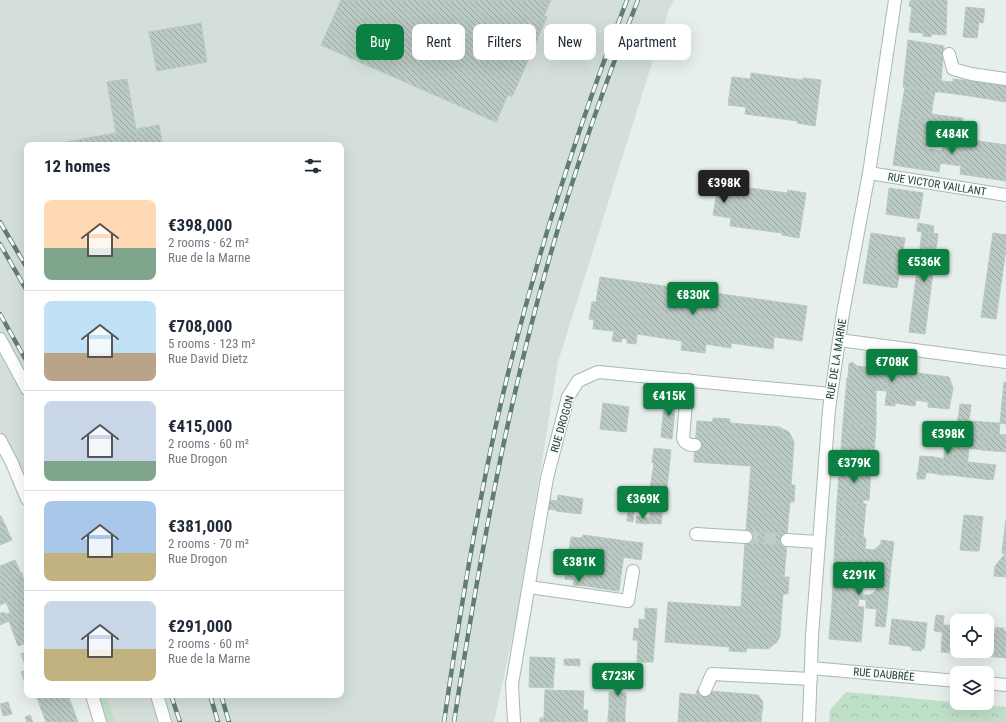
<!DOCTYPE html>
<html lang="en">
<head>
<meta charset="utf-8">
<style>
  body { margin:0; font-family:"Roboto Condensed",sans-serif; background:#f2f2f3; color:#1f2937; height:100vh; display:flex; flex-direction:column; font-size:15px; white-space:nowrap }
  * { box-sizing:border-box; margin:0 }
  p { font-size:13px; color:#747a83 }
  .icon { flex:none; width:22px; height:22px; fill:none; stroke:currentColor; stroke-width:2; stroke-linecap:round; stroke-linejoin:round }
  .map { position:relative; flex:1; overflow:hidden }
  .side { position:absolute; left:24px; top:142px; width:320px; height:556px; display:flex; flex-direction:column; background:#fff; border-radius:8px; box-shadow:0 4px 16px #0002 }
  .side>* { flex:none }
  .top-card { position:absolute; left:356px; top:24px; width:380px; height:36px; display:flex; gap:8px }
  .fabs { position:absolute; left:950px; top:614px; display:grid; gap:8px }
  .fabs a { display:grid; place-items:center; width:44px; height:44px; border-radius:8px; background:#fff; box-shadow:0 4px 16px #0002; font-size:20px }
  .price { position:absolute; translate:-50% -34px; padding:0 9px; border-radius:4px; background:#0b8043; color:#fff; font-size:13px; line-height:26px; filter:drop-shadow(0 1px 2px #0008) }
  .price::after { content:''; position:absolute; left:50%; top:24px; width:12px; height:9px; margin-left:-6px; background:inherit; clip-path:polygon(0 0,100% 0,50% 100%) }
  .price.on { background:#222; color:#fff }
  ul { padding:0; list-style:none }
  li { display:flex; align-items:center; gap:12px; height:100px; padding:0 20px }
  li+li { border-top:1px solid #e0e1e3 }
  li span { display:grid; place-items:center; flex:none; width:112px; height:80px; border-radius:8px; color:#555 }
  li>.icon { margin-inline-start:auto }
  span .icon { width:48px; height:48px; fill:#fffc; stroke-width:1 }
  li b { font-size:17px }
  h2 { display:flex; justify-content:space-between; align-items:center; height:48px; padding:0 20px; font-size:17px }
  .tag { padding:0 14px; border-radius:8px; background:#fff; box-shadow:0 4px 16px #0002; font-size:14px; line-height:36px }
  .tag.on { background:#0b8043; color:#fff }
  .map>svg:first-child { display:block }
  .built { fill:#d4dfda }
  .grass { fill:#bfe0c8 }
  .forest { fill:url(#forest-crowns) }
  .building { fill:url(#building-back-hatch); stroke:#b8c9c2 }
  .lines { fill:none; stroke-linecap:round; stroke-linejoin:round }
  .minor-tunnel { stroke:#bfccc8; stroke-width:12; stroke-dasharray:12 6; stroke-linecap:butt }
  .minor-casing { stroke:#a8b8b2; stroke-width:14 }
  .minor { stroke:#fff; stroke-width:12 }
  .rail-casing { stroke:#5f7d75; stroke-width:4.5 }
  .rail { stroke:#f7fbf9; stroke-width:3; stroke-dasharray:9; stroke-linecap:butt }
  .labels { text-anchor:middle; stroke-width:3; stroke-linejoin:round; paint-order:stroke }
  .street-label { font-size:11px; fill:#24423a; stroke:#f7fbf9 }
</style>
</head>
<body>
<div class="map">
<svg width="1006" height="722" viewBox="0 0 1006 722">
  <defs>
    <pattern id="forest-crowns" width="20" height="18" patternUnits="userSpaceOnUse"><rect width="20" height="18" fill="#bfe0c8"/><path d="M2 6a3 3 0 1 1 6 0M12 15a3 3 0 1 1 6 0" fill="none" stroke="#a4c1ad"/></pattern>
    <pattern id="building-back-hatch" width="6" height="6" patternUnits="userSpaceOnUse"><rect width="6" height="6" fill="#bbcac4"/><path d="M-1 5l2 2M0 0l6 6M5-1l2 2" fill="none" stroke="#98a6a0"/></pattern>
  </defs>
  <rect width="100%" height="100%" fill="#e6efeb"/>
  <path class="built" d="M0,0H674L668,12L558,362L517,616L494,722H115L107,695H341V145H27V488L0,431Z"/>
  <path class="grass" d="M92,695H107L115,722H100Z"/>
  <path class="forest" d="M846,692L1006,707V722H829L830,710Z"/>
  <path class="building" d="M341,0H551L544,16L547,17L512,97L508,95L496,122L321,45Z
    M913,0H947L946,35L931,34V37L923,36V33L909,32L912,7L909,6L910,1Z
    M966,7L985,9L983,23L979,22L977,38L963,37Z
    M201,23L207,62L157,71L149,32Z
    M908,40L944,46L941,81L953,82V79L971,81L970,96L903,87Z
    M751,73L803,80V78L821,80L815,126L797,123L798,121L745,114Z
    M732,77L750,79L746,107L728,105Z
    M127,79L136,129L138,145H118L116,133L107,82Z
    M971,81L1006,86V102L970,96Z
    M905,87L938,92H935L932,108V114L938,115L937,123L900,117Z
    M938,115L963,118L962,126L937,123Z
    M900,117L930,122L926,149L942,151L939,172L893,165Z
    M159,125L163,145H138L136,129Z
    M116,133L118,145H56L55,144Z
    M965,139L1006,145V181L960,174Z
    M943,144L964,147L961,166L940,163Z
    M735,186L787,193L788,190L806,193L799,238L782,235V233L730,226Z
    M889,188L923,193L919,219L886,214Z
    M717,191L734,193L731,218L713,215Z
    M918,223L934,226L933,234L917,231Z
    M922,232L938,234L925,334L909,332Z
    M871,233L905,238L901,263L867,258Z
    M993,233L1006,235V249L996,319L981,317Z
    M867,258L901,263L897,288L863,283Z
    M600,277L807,306L802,341L774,337L773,349L731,343V348L706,344L705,353L681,350L682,341L637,334L636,344L627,343V339L622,338L621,342L612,341L614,331L593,329L594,320L589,319L592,302H596Z
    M852,362L857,366L888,370L887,391L876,390V426L843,423L847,378H848L849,364Z
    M903,371L926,374L922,401L916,400L915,406L895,403V406L885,405L887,391L894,392L898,376Z
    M889,374L898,376L894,392L887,391Z
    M926,374L949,377L953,388L949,409L928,407V402L922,401Z
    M1004,382L1006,383V424L1000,423Z
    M665,396L676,397L672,439L661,437Z
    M603,403L629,407L626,432L600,429Z
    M960,404L971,405L968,428L957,426Z
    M713,418L730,419V423L779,427L789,432L794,442L791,485H795L794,502H790L787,534L746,531L751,466L694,462L697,421L713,422Z
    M969,421L1000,423L999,435L956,431L957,426L968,428Z
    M843,423L876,426L873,467L840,463Z
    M956,431L964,432L962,447L954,446Z
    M964,432L984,433L982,450L962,447Z
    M984,433L1006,435V452L982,450Z
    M946,436L955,437L950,475H942Z
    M954,446L969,448L966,477L950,475Z
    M654,448L671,450L666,497L649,495L654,463H652Z
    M920,456L934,457L932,473L918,472Z
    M934,457L943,459L942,475L932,473Z
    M967,462L996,465L993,480L966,477Z
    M840,463L871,467L869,500H863V504L837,501Z
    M917,472L926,473L925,479H917Z
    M558,495L583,499L581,514L556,511Z
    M652,496L664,497L661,524L649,523Z
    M549,500L557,501L556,510L547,509Z
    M837,501L866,504L863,537L866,539L835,536Z
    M628,511L634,512L633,522L627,521Z
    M964,515L976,516L975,524L963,523Z
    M0,516H1L12,540L0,545Z
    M636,516L650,518L649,524L636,523Z
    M976,516L983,517L982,525L975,524Z
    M1006,519V554L1002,553Z
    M963,523L975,524L974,534L962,533Z
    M975,524L982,525L981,535L974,534Z
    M746,531L787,534V544L745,541Z
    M962,533L974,534L973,551L960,550Z
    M974,534L981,535L979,551H973Z
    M583,535L626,541L621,575L613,574L611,590L586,586V582L565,579L571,537L582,538Z
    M835,536L866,539L865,549L874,550L881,544V540L894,542L891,565L834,560Z
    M626,541L643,543L641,560L623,557Z
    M745,541L787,544L784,577H789L788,594H783L780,636L777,642L768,649L747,648L746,652L729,651L730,647L665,642L668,602L741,607Z
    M1005,554L1006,577L994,576L995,566Z
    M15,560L20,572L22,573L27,594L0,605V566Z
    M834,560L891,565L889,588L877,586V583L872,576L863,575V585L833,582Z
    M613,574L621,575L619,591L611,590Z
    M574,580L586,582V586L573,585Z
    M833,582L863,585L862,595H870L876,591L877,586L889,588L887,610L866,608V600L859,599L858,606L832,604Z
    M27,594V615L13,619L6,602Z
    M832,604L864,607L861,642L829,639Z
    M645,608L657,609L653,662H637L638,640H633L634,628L639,629V619L645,620Z
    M877,609L887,610L885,627L875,626Z
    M3,612L6,614L10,613L13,619L0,625V614Z
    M27,615V643L18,646L9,621Z
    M936,615L944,616L942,632L934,631Z
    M892,619L900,620L898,645L889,644Z
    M900,620L927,623L924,649L922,648L921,651L912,650V648L909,646L898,645Z
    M943,625L957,626V651H976L975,655L941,652Z
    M996,627L1000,628L997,657L975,655L976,651H987V630H995Z
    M1000,628H1004V631H1006V658L997,657Z
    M27,652V683H25L21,672L27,670L21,654Z
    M530,657L555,658L553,688L529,687Z
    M564,659H580V666L564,665Z
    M545,690L584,691L583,710H588L587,722H540V718H544Z
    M697,690L758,695L763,702L762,712H758L757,722H678L680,693L696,695Z
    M609,692L626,693V702L609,701Z
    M45,695H68L78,722H46L37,698Z
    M609,701L626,702L625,710L609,709Z
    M8,702L12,714L3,716L0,704Z
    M609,709L625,710V718L608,717Z
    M758,712H762L761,722H757Z
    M30,715L33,722H27L25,717Z
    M608,717L625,718V722H608Z"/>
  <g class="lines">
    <path class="minor-tunnel" d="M746,537L787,540"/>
    <g class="minor-casing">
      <path id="minor" d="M949,54L953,69L971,74L1006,79
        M869,173L1006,195
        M0,339L27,389
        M839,340L1006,362
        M688,380L683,438C685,444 689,445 695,445
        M0,440L12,463L27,499
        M696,534L746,537
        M787,540L818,542
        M529,587L628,601L633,571
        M811,668L957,681
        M987,683L1006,685
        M705,690L712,674L811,679
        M92,695L100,722
        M157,695L165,722
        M514,722L512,684L547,478L568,397L578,381L598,372L831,394
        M809,722L812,636L829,409L843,313L869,173L895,0"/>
    </g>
    <use href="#minor" class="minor"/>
    <g class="rail-casing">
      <path id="rail" d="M0,222L27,268
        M0,244L27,291
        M0,314L27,362
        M171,695L180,722
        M210,695L218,722
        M221,695L229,722
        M444,722C460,611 478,499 504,390C536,257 578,127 627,0
        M454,722C471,613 489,505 514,397C544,262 587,128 638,0"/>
    </g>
    <use href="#rail" class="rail"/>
  </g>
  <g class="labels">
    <g class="street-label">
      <text transform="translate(937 184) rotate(9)" y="4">RUE VICTOR VAILLANT</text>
      <text transform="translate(836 359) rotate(-81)" y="4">RUE DE LA MARNE</text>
      <text transform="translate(562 424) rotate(-74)" y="4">RUE DROGON</text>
      <text transform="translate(884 674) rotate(5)" y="4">RUE DAUBRÉE</text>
    </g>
  </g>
</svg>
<div class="fabs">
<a><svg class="icon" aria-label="locate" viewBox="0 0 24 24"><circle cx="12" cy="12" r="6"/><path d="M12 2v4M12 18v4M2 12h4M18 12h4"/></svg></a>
<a><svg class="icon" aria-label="layers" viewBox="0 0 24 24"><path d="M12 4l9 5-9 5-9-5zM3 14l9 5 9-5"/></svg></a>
</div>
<b class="price" style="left:952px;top:155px">€484K</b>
<b class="price on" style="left:724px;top:204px">€398K</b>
<b class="price" style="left:924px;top:283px">€536K</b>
<b class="price" style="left:693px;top:316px">€830K</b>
<b class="price" style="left:892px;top:383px">€708K</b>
<b class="price" style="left:669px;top:417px">€415K</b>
<b class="price" style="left:948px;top:455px">€398K</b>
<b class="price" style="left:854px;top:484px">€379K</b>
<b class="price" style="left:643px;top:520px">€369K</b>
<b class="price" style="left:579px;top:583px">€381K</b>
<b class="price" style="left:859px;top:596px">€291K</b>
<b class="price" style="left:618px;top:697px">€723K</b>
<div class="top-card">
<a class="tag on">Buy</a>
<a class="tag">Rent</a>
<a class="tag">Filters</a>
<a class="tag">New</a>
<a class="tag">Apartment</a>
</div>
<section class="side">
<h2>12 homes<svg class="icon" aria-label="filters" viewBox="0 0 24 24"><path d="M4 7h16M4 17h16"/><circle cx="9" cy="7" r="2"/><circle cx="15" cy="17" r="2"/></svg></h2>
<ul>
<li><span style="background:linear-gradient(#ffd9b3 60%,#7fa58c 0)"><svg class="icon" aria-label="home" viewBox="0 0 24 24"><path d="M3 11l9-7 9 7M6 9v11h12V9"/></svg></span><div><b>€398,000</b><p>2 rooms · 62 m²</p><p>Rue de la Marne</p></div></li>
<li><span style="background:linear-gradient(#bfe0f5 65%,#b9a48a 0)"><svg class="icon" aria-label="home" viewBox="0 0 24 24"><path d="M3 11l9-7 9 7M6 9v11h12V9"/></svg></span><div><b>€708,000</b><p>5 rooms · 123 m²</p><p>Rue David Dietz</p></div></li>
<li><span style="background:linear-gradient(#c9d6e8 75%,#7fa58c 0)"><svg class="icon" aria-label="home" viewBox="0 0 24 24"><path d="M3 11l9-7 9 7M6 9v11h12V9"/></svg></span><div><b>€415,000</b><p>2 rooms · 60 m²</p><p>Rue Drogon</p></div></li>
<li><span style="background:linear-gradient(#a9c7e8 65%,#c2b280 0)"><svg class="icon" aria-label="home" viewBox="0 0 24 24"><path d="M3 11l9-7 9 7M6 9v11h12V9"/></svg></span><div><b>€381,000</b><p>2 rooms · 70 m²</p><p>Rue Drogon</p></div></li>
<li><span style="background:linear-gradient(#c9d6e8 60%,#c2b280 0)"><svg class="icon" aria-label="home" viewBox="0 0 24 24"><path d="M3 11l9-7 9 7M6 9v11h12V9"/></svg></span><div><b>€291,000</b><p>2 rooms · 60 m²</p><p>Rue de la Marne</p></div></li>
</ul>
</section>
</div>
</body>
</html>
